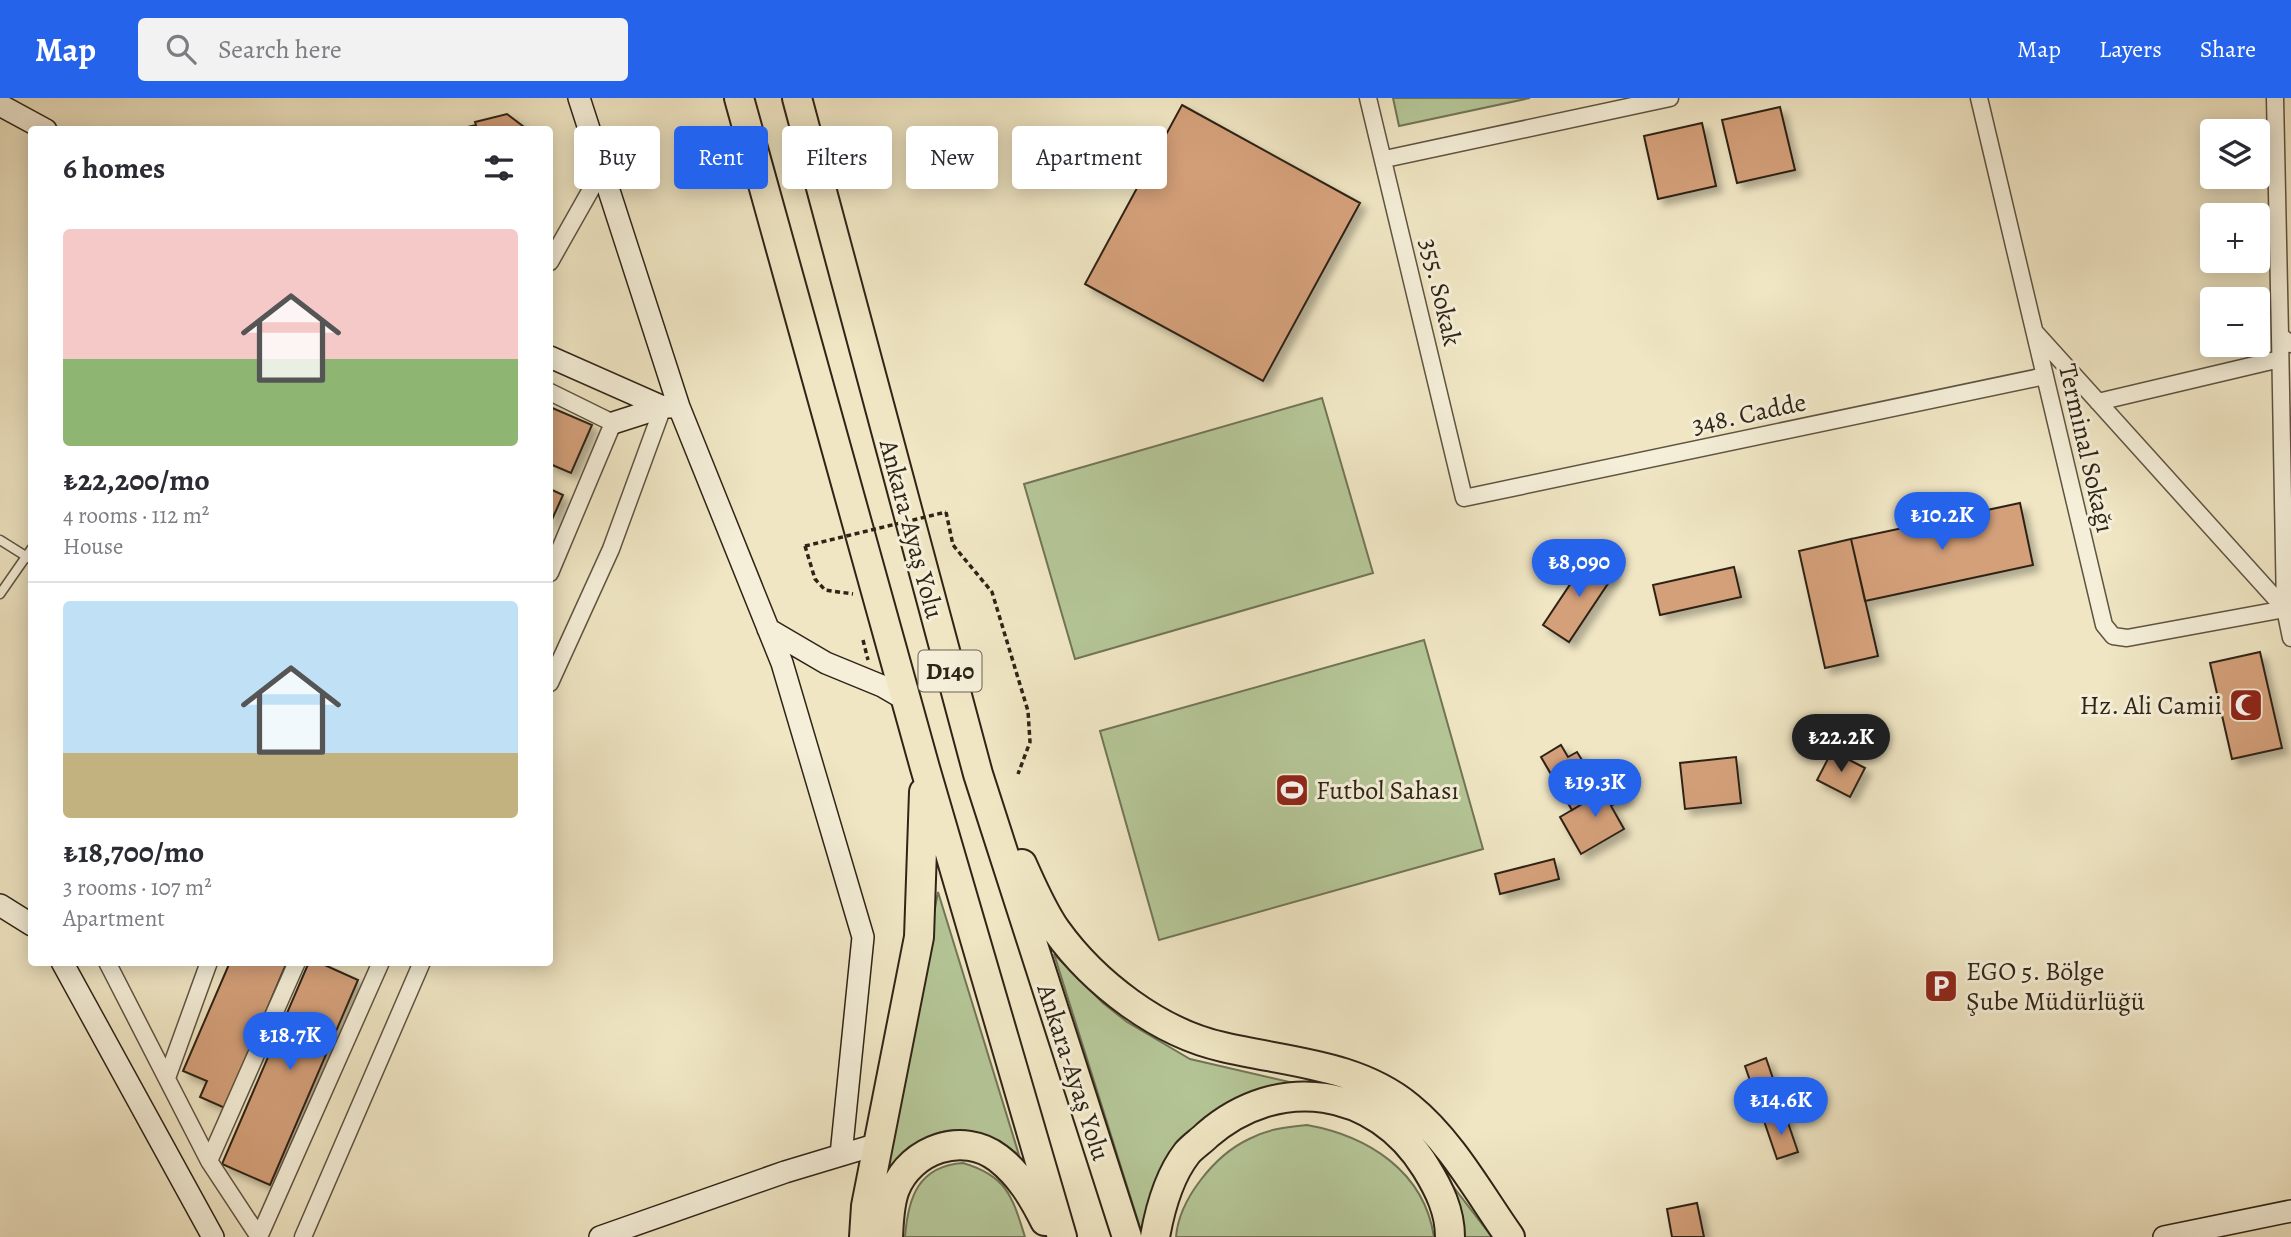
<!DOCTYPE html>
<html lang="en">
<head>
<meta charset="utf-8">
<style>
  body { margin:0; font-family:Alegreya,serif; background:#f2f2f3; color:#2b2b33; height:100vh; display:flex; flex-direction:column; font-size:26px; white-space:nowrap }
  * { box-sizing:border-box; margin:0 }
  p { font-size:23px; color:#7c7c81 }
  .icon { flex:none; width:38px; height:38px; fill:none; stroke:currentColor; stroke-width:2; stroke-linecap:round; stroke-linejoin:round }
  .map { position:relative; flex:1; overflow:hidden }
  .details { position:absolute; left:28px; top:28px; width:525px; height:840px; display:flex; flex-direction:column; background:#fff; border-radius:7px; box-shadow:0 4px 18px #0003 }
  .details>* { flex:none }
  .banner { position:absolute; left:574px; top:28px; width:665px; height:63px; display:flex; gap:14px }
  .buttons { position:absolute; left:2200px; top:21px; display:grid; gap:14px }
  .buttons a { display:grid; place-items:center; width:70px; height:70px; border-radius:7px; background:#fff; box-shadow:0 4px 18px #0003; font-size:35px }
  .price { position:absolute; translate:-50% -60px; padding:0 16px; border-radius:24px; background:#2563eb; color:#fff; font-size:23px; line-height:46px; filter:drop-shadow(0 2px 4px #0008) }
  .price::after { content:''; position:absolute; left:50%; top:42px; width:21px; height:16px; margin-left:-10px; background:inherit; clip-path:polygon(0 0,100% 0,50% 100%) }
  .price.current { background:#222; color:#fff }
  ul { padding:0; list-style:none }
  li { display:grid; align-content:center; gap:14px; height:371px; padding:0 35px }
  li+li { border-top:2px solid #e1e1e2 }
  li span { display:grid; place-items:center; height:217px; border-radius:7px; color:#555 }
  li>.icon { margin-inline-start:auto }
  span .icon { width:126px; height:126px; fill:#fffc; stroke-width:1 }
  li b { font-size:30px }
  h2 { display:flex; justify-content:space-between; align-items:center; height:84px; padding:0 35px; font-size:30px }
  .tag { padding:0 24px; border-radius:7px; background:#fff; box-shadow:0 4px 18px #0003; font-size:24px; line-height:63px }
  .tag.current { background:#2563eb; color:#fff }
  header { display:flex; align-items:center; gap:42px; box-sizing:border-box; height:98px; padding:0 35px; background:#2563eb; color:#fff }
  header strong { font-size:33px }
  nav { display:flex; gap:38px; margin-inline-start:auto; font-size:24px }
  .search { width:490px; height:63px; background:#f2f2f3; display:flex; align-items:center; gap:18px; box-sizing:border-box; padding:0 24px; border-radius:7px; color:#7c7c81; font-size:26px }
  .map>svg:first-child { display:block }
  .green { fill:#b5c697; stroke:#727557; stroke-width:2 }
  .building { fill:#d4a07a; stroke:#2f2417; stroke-width:2; filter:url(#shadow) }
  .lines { fill:none; stroke-linecap:round; stroke-linejoin:round }
  .lane-casing { stroke:#5f5442; stroke-width:11 }
  .street-casing { stroke:#5f5442; stroke-width:19 }
  .secondary-casing { stroke:#2f2417; stroke-width:24 }
  .highway-casing { stroke:#2f2417; stroke-width:32 }
  .path { stroke:#2f2417; stroke-width:3.5; stroke-dasharray:5 3.5; stroke-linecap:butt }
  .lane { stroke:#f5efd9; stroke-width:8 }
  .street { stroke:#f5efd9; stroke-width:16 }
  .secondary { stroke:#f5efd9; stroke-width:21 }
  .highway { stroke:#f0e6c4; stroke-width:28 }
  .path-bridge { stroke:#2f2417; stroke-width:3.5; stroke-dasharray:5 3.5; stroke-linecap:butt }
  .labels { text-anchor:middle; stroke-width:6; stroke-linejoin:round; paint-order:stroke }
  .shield { fill:#f5efd9; stroke:#6a6151; stroke-width:2 }
  .shield-label { font-size:24px; font-weight:bold; fill:#2f2417 }
  .street-label { font-size:26px; fill:#2f2417; stroke:#f5efd9 }
  .poi-label { font-size:26px; fill:#2f2417; stroke:#f5efd9; text-anchor:start }
</style>
</head>
<body>
<header>
<strong>Map</strong>
<div class="search"><svg class="icon" aria-label="search" viewBox="0 0 24 24"><circle cx="10" cy="10" r="6"/><path d="M15 15l6 6"/></svg>Search here</div>
<nav><a>Map</a><a>Layers</a><a>Share</a></nav>
</header>
<div class="map">
<svg width="2291" height="1139" viewBox="0 0 2291 1139">
  <defs>
    <filter id="shadow"><feDropShadow dx="6" dy="6" stdDeviation="3.5" flood-color="#0004"/></filter>
  </defs>
  <rect width="100%" height="100%" fill="#f0e6c4"/>
  <filter id="stains"><feTurbulence type="fractalNoise" baseFrequency=".00286" numOctaves="4"/><feColorMatrix values="0 0 0 0 .2 0 0 0 0 .09 0 0 0 0 .02 0 0 0 .5 -.17"/></filter>
  <radialGradient id="worn" r=".72"><stop offset=".6" stop-color="#630" stop-opacity="0"/><stop offset="1" stop-color="#630" stop-opacity=".3"/></radialGradient>
  <path class="green" d="M1393,0H1530L1399,28Z
    M1322,300L1373,475L1075,561L1024,386Z
    M1424,542L1483,751L1159,842L1100,633Z
    M938,794L1019,1057C966,1017 922,1025 884,1080Z
    M1054,856L1103,905L1127,924L1190,961L1354,999L1229,1015L1143,1139Z
    M1307,1027C1368,1038 1424,1073 1434,1139H1176C1179,1101 1215,1057 1249,1041C1268,1031 1286,1029 1307,1027Z
    M1432,1061L1492,1139H1465L1461,1117Z
    M963,1065C1007,1078 1012,1098 1025,1139H905C908,1100 918,1068 963,1065Z"/>
  <path class="building" d="M1182,7L1360,105L1263,283L1085,186Z
    M1780,9L1795,72L1737,85L1722,22Z
    M507,16L528,32H455L476,27L475,24Z
    M1702,25L1716,88L1658,101L1644,38Z
    M550,309L592,327L571,375L550,366Z
    M550,391L563,397L550,426Z
    M2020,405L2033,467L1865,503L1851,441Z
    M1851,441L1878,558L1825,570L1799,453Z
    M1589,458L1615,475L1569,544L1543,527Z
    M1734,469L1741,499L1660,517L1653,487Z
    M2260,554L2282,650L2232,661L2210,565Z
    M1561,647L1568,659L1577,654L1602,694L1572,712L1541,659Z
    M1832,653L1865,670L1850,699L1817,682Z
    M1736,659L1741,705L1685,711L1680,665Z
    M1618,685L1627,699L1611,708L1624,731L1581,756L1560,719Z
    M1554,761L1559,781L1500,796L1495,776Z
    M230,864H287L225,1010L200,999L207,983L183,973Z
    M309,864H318L358,882L270,1087L222,1066Z
    M1766,960L1785,1016L1764,1023L1745,968Z
    M1785,1016L1798,1054L1777,1061L1764,1023Z
    M1697,1105L1704,1139H1672L1667,1111Z"/>
  <g class="lines">
    <g class="lane-casing">
      <path id="lane" d="M0,442L32,462
        M0,496L32,450"/>
    </g>
    <g class="street-casing">
      <path id="street" d="M1368,0L1464,400L2045,278
        M1979,0L2104,527L2113,538L2127,540L2285,511
        M2275,0L2280,238L2291,246
        M1385,61L1670,0
        M550,164L602,72
        M2035,234L2285,511
        M2280,238L2285,511L2291,540
        M550,294L613,325L550,475
        M2098,304L2280,261
        M550,585L611,451L663,309
        M107,864L209,1063L259,1139
        M167,980L209,864
        M209,1063L297,864
        M259,1139L381,864
        M303,1139L422,864"/>
    </g>
    <g class="secondary-casing">
      <path id="secondary" d="M579,0L679,309
        M0,7L46,32
        M550,259L663,309H679L782,565L863,839L841,1057
        M613,325L663,309
        M768,531L826,565L882,588L906,602
        M0,807L32,827
        M62,864L213,1139
        M600,1139L785,1074L878,1046
        M2164,1139L2291,1113"/>
    </g>
    <g class="highway-casing">
      <path id="highway" d="M739,0L925,670L1062,1139
        M797,0L978,676L1127,1139
        M1022,766C1032,788 1042,812 1056,832C1094,885 1159,935 1223,949C1286,964 1357,966 1409,1009C1451,1043 1479,1095 1510,1139
        M864,1139L866,1108L919,839L924,694
        M888,1139C889,1123 889,1106 895,1091C911,1051 963,1033 998,1060C1020,1077 1033,1099 1045,1123
        M1155,1139C1160,1111 1169,1078 1187,1055C1192,1049 1201,1043 1207,1037C1278,975 1376,989 1426,1070C1439,1091 1450,1113 1450,1139"/>
    </g>
    <path class="path" d="M946,414L953,447L992,494L1028,613L1030,644L1018,676
      M805,448L815,481L825,492L853,496
      M863,542L868,562"/>
    <use href="#lane" class="lane"/>
    <use href="#street" class="street"/>
    <use href="#secondary" class="secondary"/>
    <use href="#highway" class="highway"/>
    <path class="path-bridge" d="M805,448L946,414"/>
  </g>
  <defs>
    <g id="mosque-square" transform="scale(1.75)"><rect x="-9" y="-9" width="18" height="18" rx="4" fill="#8f2418" stroke="#f5efd9"/><path d="M3.5-4.9A6 6 0 1 0 3.5 4.9A5 5 0 1 1 3.5-4.9Z" fill="#fff"/></g>
    <g id="stadium-square" transform="scale(1.75)"><rect x="-9" y="-9" width="18" height="18" rx="4" fill="#8f2418" stroke="#f5efd9"/><path d="M0-5a6.5 5 0 1 0 0 10a6.5 5 0 1 0 0-10ZM-3.5-1.8h7v3.6h-7Z" fill="#fff"/></g>
    <g id="parking-square" transform="scale(1.75)"><rect x="-9" y="-9" width="18" height="18" rx="4" fill="#8f2418" stroke="#f5efd9"/><path d="M-3.5-5.5H1a3.5 3.5 0 0 1 0 7H-1V5.5H-3.5ZM-1-3.4V-.6H.8a1.4 1.4 0 0 0 0-2.8Z" fill="#fff"/></g>
  </defs>
  <g fill-rule="evenodd">
    <use href="#mosque-square" x="2246" y="607"/>
    <use href="#stadium-square" x="1292" y="692"/>
    <use href="#parking-square" x="1941" y="888"/>
  </g>
  <g class="labels">
    <rect class="shield" x="918.5" y="552.5" width="63" height="41" rx="5"/>
    <g class="shield-label">
      <text x="950" y="581">D140</text>
    </g>
    <g class="street-label">
      <text transform="translate(1441 194) rotate(77)" y="9">355. Sokak</text>
      <text transform="translate(1749 315) rotate(-12)" y="9">348. Cadde</text>
      <text transform="translate(2087 350) rotate(77)" y="9">Terminal Sokağı</text>
      <text transform="translate(912 431) rotate(75)" y="9">Ankara-Ayaş Yolu</text>
      <text transform="translate(1074 974) rotate(72)" y="9">Ankara-Ayaş Yolu</text>
    </g>
    <g class="poi-label">
      <text x="2222" y="616" text-anchor="end">Hz. Ali Camii</text>
      <text x="1316" y="701">Futbol Sahası</text>
      <text x="1966" y="882">EGO 5. Bölge<tspan x="1966" dy="30">Şube Müdürlüğü</tspan></text>
    </g>
  </g>
  <rect width="100%" height="100%" filter="url(#stains)"/>
  <rect width="100%" height="100%" fill="url(#worn)"/>
</svg>
<div class="buttons">
<a><svg class="icon" aria-label="layers" viewBox="0 0 24 24"><path d="M12 4l9 5-9 5-9-5zM3 14l9 5 9-5"/></svg></a>
<a>+</a>
<a>−</a>
</div>
<b class="price" style="left:1942px;top:454px">₺10.2K</b>
<b class="price" style="left:1579px;top:501px">₺8,090</b>
<b class="price current" style="left:1841px;top:676px">₺22.2K</b>
<b class="price" style="left:1595px;top:721px">₺19.3K</b>
<b class="price" style="left:290px;top:974px">₺18.7K</b>
<b class="price" style="left:1781px;top:1039px">₺14.6K</b>
<div class="banner">
<a class="tag">Buy</a>
<a class="tag current">Rent</a>
<a class="tag">Filters</a>
<a class="tag">New</a>
<a class="tag">Apartment</a>
</div>
<section class="details">
<h2>6 homes<svg class="icon" aria-label="filters" viewBox="0 0 24 24"><path d="M4 7h16M4 17h16"/><circle cx="9" cy="7" r="2"/><circle cx="15" cy="17" r="2"/></svg></h2>
<ul>
<li><span style="background:linear-gradient(#f6c9c9 60%,#8fb573 0)"><svg class="icon" aria-label="home" viewBox="0 0 24 24"><path d="M3 11l9-7 9 7M6 9v11h12V9"/></svg></span><div><b>₺22,200/mo</b><p>4 rooms · 112 m²</p><p>House</p></div></li>
<li><span style="background:linear-gradient(#bfe0f5 70%,#c2b280 0)"><svg class="icon" aria-label="home" viewBox="0 0 24 24"><path d="M3 11l9-7 9 7M6 9v11h12V9"/></svg></span><div><b>₺18,700/mo</b><p>3 rooms · 107 m²</p><p>Apartment</p></div></li>
</ul>
</section>
</div>
</body>
</html>
